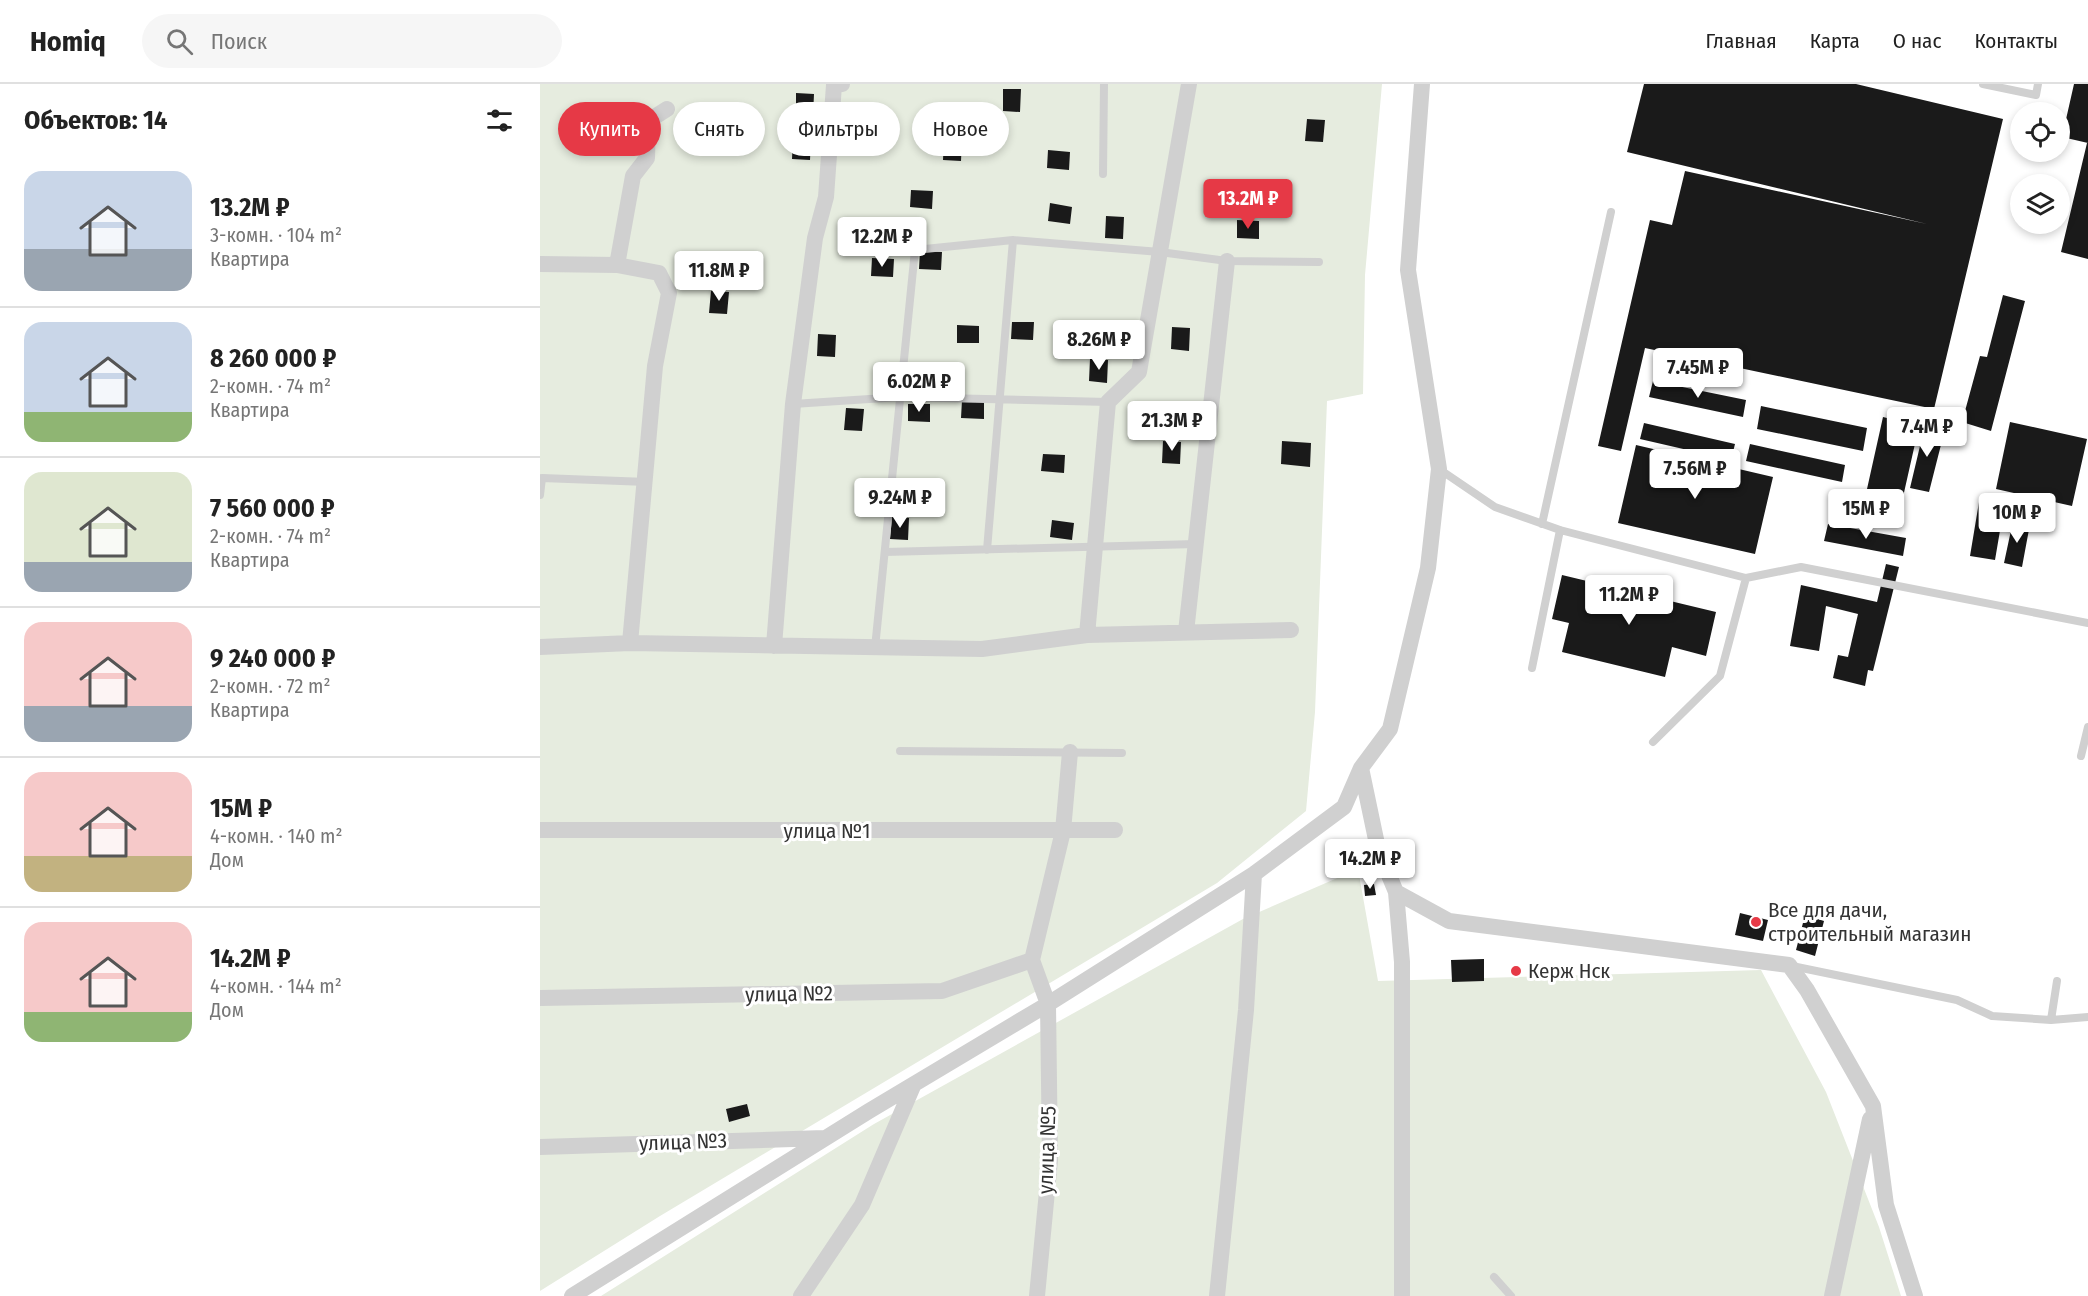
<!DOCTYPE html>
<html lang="ru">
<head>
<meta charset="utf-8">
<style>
  body { margin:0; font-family:"Fira Sans Condensed",sans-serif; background:#f6f6f6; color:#222; height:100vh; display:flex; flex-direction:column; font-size:22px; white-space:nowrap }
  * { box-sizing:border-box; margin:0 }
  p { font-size:20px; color:#767676 }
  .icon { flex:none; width:33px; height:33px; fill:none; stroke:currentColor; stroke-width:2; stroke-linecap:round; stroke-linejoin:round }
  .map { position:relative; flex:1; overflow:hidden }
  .panel { display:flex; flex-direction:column; background:#fff; width:540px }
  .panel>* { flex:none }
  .top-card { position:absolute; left:18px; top:18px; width:570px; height:54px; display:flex; gap:12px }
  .fabs { position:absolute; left:1470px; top:18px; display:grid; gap:12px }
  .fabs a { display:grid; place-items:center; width:60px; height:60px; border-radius:50%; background:#fff; box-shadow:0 3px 9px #0003; font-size:30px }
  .price { position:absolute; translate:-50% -51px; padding:0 14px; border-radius:6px; background:#fff; color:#222; font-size:20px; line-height:39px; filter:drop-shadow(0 2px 3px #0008) }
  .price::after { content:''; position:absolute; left:50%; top:36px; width:18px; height:14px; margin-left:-9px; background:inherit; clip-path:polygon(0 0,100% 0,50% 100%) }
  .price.active { background:#e63946; color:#fff }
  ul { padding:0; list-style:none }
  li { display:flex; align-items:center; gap:18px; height:150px; padding:0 24px }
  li+li { border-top:2px solid #e0e0e0 }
  li span { display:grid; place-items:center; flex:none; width:168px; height:120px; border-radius:18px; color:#555 }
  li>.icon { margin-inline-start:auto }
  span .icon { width:72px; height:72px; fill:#fffc; stroke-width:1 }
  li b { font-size:26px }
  h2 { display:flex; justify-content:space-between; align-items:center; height:72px; padding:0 24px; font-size:26px }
  .chip { padding:0 21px; border-radius:27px; background:#fff; box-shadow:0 3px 9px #0003; font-size:21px; line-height:54px }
  .chip.active { background:#e63946; color:#fff }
  header { display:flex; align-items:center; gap:36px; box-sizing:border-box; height:84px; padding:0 30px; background:#fff; border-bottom:2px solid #e0e0e0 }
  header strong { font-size:28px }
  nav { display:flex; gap:33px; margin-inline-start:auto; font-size:21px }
  .search { width:420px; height:54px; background:#f6f6f6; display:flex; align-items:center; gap:15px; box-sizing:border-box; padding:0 21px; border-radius:33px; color:#767676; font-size:22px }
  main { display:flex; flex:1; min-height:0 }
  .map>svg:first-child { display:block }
  .green { fill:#e6ecdf }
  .building { fill:#1a1a1a }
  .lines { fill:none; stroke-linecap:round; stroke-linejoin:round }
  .lane { stroke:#d0d0d0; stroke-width:8 }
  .street { stroke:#d0d0d0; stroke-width:16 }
  .poi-dot { fill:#e63946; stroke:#fff; stroke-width:2 }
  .labels { text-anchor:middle; stroke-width:6; stroke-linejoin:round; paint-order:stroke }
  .street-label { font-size:21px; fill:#333; stroke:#fff }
  .poi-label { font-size:21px; fill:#333; stroke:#fff; text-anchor:start }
</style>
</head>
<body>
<header>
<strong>Homiq</strong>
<div class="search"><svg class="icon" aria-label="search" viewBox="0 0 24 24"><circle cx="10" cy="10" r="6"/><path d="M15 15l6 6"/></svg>Поиск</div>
<nav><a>Главная</a><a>Карта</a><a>О нас</a><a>Контакты</a></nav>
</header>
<main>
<section class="panel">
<h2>Объектов: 14<svg class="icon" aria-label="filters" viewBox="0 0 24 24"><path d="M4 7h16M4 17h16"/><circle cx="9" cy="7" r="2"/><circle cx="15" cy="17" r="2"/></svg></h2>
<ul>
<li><span style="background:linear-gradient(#c9d6e8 65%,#9aa5b1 0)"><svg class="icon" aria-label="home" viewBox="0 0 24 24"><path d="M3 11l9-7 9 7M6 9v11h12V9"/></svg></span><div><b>13.2M ₽</b><p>3-комн. · 104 m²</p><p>Квартира</p></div></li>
<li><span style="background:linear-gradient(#c9d6e8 75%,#8fb573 0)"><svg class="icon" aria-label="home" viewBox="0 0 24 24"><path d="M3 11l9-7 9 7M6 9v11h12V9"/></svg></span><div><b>8 260 000 ₽</b><p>2-комн. · 74 m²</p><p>Квартира</p></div></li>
<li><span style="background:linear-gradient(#dfe7d0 75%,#9aa5b1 0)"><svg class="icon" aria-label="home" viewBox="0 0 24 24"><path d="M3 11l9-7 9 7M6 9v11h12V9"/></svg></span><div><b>7 560 000 ₽</b><p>2-комн. · 74 m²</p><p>Квартира</p></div></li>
<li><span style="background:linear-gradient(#f6c9c9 70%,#9aa5b1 0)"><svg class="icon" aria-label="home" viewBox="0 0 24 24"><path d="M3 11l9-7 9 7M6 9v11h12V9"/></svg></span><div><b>9 240 000 ₽</b><p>2-комн. · 72 m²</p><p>Квартира</p></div></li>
<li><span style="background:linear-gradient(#f6c9c9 70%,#c2b280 0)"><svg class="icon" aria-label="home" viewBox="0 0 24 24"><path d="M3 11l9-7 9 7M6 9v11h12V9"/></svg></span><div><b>15M ₽</b><p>4-комн. · 140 m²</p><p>Дом</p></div></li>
<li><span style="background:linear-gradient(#f6c9c9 75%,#8fb573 0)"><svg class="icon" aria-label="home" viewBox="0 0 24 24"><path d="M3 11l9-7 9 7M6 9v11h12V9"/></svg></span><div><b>14.2M ₽</b><p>4-комн. · 144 m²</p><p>Дом</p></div></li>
</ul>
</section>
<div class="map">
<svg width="1548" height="1212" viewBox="0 0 1548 1212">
  <rect width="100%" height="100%" fill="#fff"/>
  <path class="green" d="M0,0H842L825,191L823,310L787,317L775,628L766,727L677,799L120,1132L0,1207Z
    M818,785L838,897L1221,886L1286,1008L1339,1143L1361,1212H61L334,1040L703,835Z"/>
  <path class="building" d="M1104,0H1316L1463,35L1394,325L1105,264L1081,367L1058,362L1110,136L1132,141L1145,87L1387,140L1087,68Z
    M1534,0H1548V59L1522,53Z
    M463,5H481L480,28L463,27Z
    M256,9L274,10L273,32L256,31Z
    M767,35L785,36L783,58L765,57Z
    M253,53L271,54L270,76L252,75Z
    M404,54L422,55L421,77L403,76Z
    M1547,59H1548V175L1521,168Z
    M508,66L530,68L529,86L507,84Z
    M371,106L393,107L392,125L370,123Z
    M510,119L532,123L530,140L508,137Z
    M566,132L584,133L583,155L565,154Z
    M697,136L719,137V155L697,154Z
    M380,167L402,168L401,186L379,185Z
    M332,174L354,175L353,193L331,192Z
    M171,207L189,208L187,230L169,229Z
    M1463,211L1485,217L1451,347L1422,338L1440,272L1447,273Z
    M472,238H494L493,256L471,255Z
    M417,241L439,242V259H417Z
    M632,243L650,244L649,267L631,265Z
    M278,250L296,251L295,273L277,272Z
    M550,275L568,276L567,299L549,297Z
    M1113,297L1206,316L1203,333L1109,313Z
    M422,316L444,317V335L421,334Z
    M368,320H390V338L368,337Z
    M1221,322L1327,344L1323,367L1217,345Z
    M306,324L324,325L322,347L304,346Z
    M1343,333L1379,342L1363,413L1327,405Z
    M1470,338L1547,355L1532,422L1456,405Z
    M1104,339L1195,360L1191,376L1100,355Z
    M1385,341L1405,345L1389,408L1370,404Z
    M623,357L641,358L640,380L622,379Z
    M742,357L771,359L770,383L741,380Z
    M1210,360L1305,381L1302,398L1206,377Z
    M1096,361L1233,393L1215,470L1078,439Z
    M503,370L525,371L524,389L501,387Z
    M1439,418L1464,423L1455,476L1430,472Z
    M352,433L369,434L368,456L350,455Z
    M512,436L534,439L532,456L510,453Z
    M1473,437L1490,440L1482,483L1464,479Z
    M1288,440L1366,454L1363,472L1284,457Z
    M1346,480L1359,483L1333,587L1328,586L1325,602L1293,594L1298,571L1308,573L1318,530L1286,522L1279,567L1250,562L1261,501L1337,518Z
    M1022,491L1176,528L1166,572L1132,563L1125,593L1022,568L1029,539L1012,535Z
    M834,800L836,811L825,812L824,801Z
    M1200,829L1228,836L1223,857L1195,851Z
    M1265,831L1284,837L1275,872L1256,866Z
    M944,875V897L912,898L911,876Z
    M207,1020L210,1032L189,1038L186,1025Z"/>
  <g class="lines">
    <path class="lane" d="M1443,0L1496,11L1498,0
      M563,90L564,0
      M253,320L360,313L568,318
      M899,385L955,423L1020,446L1206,494L1261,483L1548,539
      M0,411L2,394L107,398
      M1002,440L1071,128
      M447,466L473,156
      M345,468L656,460
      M335,564L375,166L473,156L620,168L687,177L779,178
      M992,584L1020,446
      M1113,658L1180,592L1206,494
      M360,667L582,669
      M1541,672L1548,643
      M1252,882L1417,916L1452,932L1511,936L1517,897
      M1511,936L1548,933
      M954,1193L971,1212"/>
    <path class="street" d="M0,180L77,181
      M646,548L687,177
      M547,551L568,318L599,288L649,0
      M90,559L115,282L129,209L119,189L77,181L93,92L107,74L108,37L127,25
      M234,562L253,320L275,154L286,113L294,1L302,0
      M0,563L90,559L442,565L547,551L751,546
      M821,684L838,765L856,808L909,837L1249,881L1267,906L1333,1022L1346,1121L1375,1212
      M0,746H575
      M856,808L862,878V1212
      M0,914L402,907L492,876
      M0,1063L284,1054
      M32,1212L329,1027L508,920L714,790L804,723L821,684L850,645L888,484L899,385L868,186L882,0
      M261,1212L322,1121L373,1002
      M497,1212L510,1076L508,920L492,876L523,747L530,668
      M677,1212L706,926L714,790
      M1292,1212L1330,1035"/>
  </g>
  <g class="poi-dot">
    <circle cx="1216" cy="838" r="6"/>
    <circle cx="976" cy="887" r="6"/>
  </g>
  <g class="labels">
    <g class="street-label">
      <text x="287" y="754">улица №1</text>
      <text transform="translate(249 910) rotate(-1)" y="7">улица №2</text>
      <text transform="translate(143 1058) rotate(-2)" y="7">улица №3</text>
      <text transform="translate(507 1066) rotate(-88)" y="7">улица №5</text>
    </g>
    <g class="poi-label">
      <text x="1228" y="833">Все для дачи,<tspan x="1228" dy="24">строительный магазин</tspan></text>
      <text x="988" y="894">Керж Нск</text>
    </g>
  </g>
</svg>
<div class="fabs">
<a><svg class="icon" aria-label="locate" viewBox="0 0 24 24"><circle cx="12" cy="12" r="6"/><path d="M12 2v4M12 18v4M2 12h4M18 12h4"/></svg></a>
<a><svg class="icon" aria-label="layers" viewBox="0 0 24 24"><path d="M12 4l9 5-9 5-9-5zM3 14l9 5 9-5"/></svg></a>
</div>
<b class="price active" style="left:708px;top:146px">13.2M ₽</b>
<b class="price" style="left:342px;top:184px">12.2M ₽</b>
<b class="price" style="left:179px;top:218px">11.8M ₽</b>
<b class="price" style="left:559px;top:287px">8.26M ₽</b>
<b class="price" style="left:1158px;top:315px">7.45M ₽</b>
<b class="price" style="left:379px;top:329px">6.02M ₽</b>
<b class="price" style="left:632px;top:368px">21.3M ₽</b>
<b class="price" style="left:1387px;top:374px">7.4M ₽</b>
<b class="price" style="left:1155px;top:416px">7.56M ₽</b>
<b class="price" style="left:360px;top:445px">9.24M ₽</b>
<b class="price" style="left:1326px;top:456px">15M ₽</b>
<b class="price" style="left:1477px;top:460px">10M ₽</b>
<b class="price" style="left:1089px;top:542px">11.2M ₽</b>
<b class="price" style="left:830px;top:806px">14.2M ₽</b>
<div class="top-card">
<a class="chip active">Купить</a>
<a class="chip">Снять</a>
<a class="chip">Фильтры</a>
<a class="chip">Новое</a>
</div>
</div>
</main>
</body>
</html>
